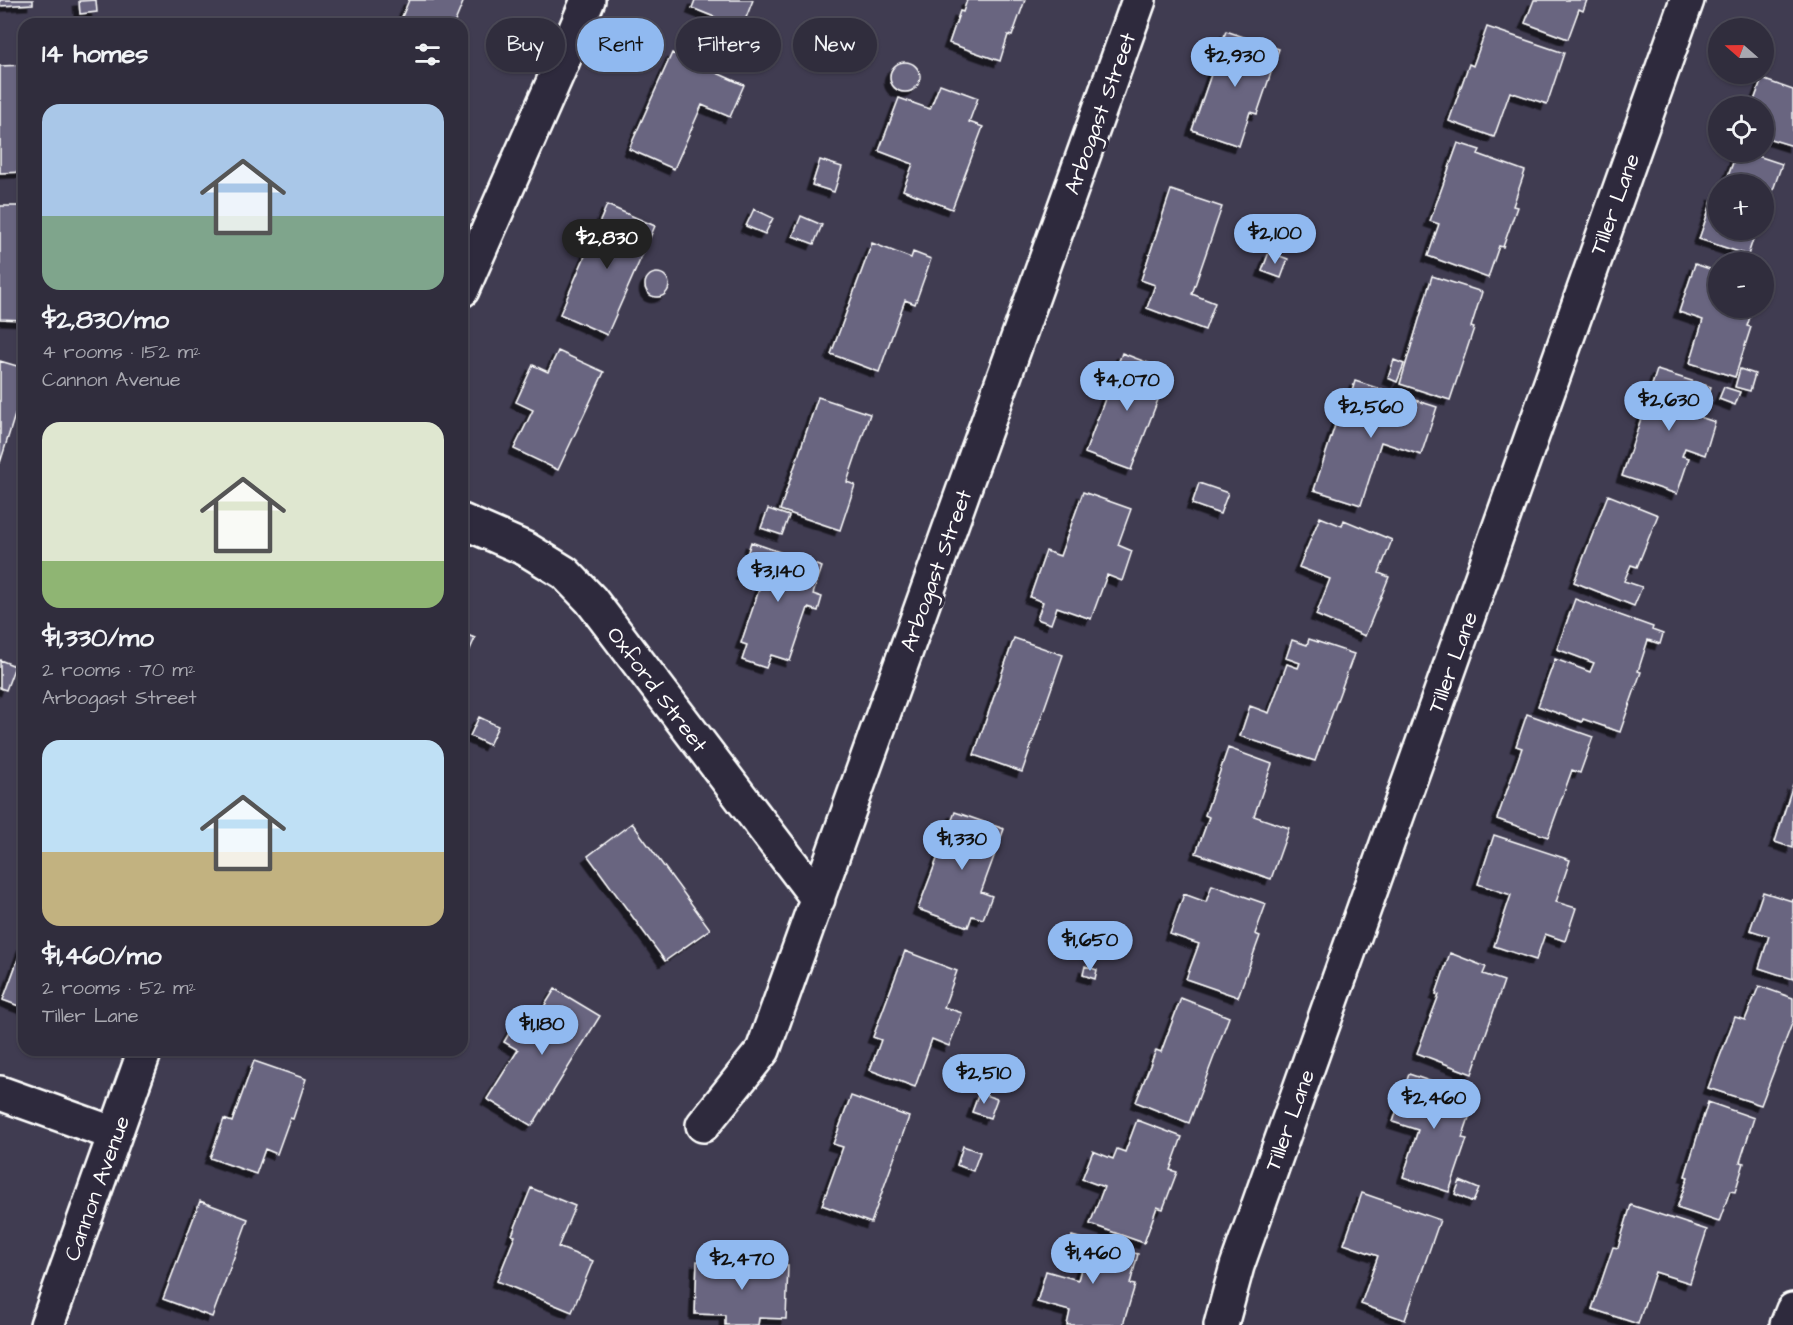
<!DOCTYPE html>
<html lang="en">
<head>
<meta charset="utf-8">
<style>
  body { margin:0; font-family:"Architects Daughter",sans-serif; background:#3c3948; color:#f1f3f6; height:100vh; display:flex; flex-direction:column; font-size:22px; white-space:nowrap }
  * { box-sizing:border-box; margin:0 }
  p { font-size:20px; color:#a8a8b0 }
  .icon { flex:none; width:33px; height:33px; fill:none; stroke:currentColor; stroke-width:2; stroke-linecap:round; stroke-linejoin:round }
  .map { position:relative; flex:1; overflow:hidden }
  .side { position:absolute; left:18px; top:18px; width:450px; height:1038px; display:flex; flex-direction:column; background:#302d3d; border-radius:18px; box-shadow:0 2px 4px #0004,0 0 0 2px #4b4957 }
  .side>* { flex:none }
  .top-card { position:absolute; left:486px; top:18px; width:570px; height:54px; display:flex; gap:12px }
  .needle { width:39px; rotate:290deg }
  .tools { position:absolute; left:1708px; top:18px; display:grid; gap:12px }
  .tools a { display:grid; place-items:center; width:66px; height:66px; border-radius:50%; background:#302d3d; box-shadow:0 2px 4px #0004,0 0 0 2px #4b4957; font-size:30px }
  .price { position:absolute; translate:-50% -51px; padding:0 14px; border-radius:21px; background:#90b9f0; color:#111; font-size:20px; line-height:39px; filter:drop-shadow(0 2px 3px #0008) }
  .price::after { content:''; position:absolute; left:50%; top:36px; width:18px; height:14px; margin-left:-9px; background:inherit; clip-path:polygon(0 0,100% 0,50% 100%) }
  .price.on { background:#222; color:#fff }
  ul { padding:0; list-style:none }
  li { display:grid; align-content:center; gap:12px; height:318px; padding:0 24px }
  li span { display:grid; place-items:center; height:186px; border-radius:18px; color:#555 }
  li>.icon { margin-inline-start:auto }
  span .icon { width:108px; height:108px; fill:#fffc; stroke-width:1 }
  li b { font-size:26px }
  h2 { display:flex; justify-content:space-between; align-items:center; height:72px; padding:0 24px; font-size:26px }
  .tag { padding:0 21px; border-radius:27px; background:#302d3d; box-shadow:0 2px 4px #0004,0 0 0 2px #4b4957; font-size:21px; line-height:54px }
  .tag.on { background:#90b9f0; color:#111 }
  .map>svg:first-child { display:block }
  .building { fill:#696580; stroke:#fff; stroke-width:1.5; filter:url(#shadow) }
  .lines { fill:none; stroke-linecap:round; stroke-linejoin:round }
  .minor-casing { stroke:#fff; stroke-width:38 }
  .minor { stroke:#2f2a3d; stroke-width:33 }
  .labels { text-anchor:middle; stroke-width:6; stroke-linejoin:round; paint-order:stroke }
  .street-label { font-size:22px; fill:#fff; stroke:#2f2a3d }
</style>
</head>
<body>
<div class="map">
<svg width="1793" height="1325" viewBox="0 0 1793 1325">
  <defs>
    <filter id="shadow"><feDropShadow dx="-5.5" dy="5.5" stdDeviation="0" flood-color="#0009"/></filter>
  </defs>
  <rect width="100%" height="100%" fill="#403c51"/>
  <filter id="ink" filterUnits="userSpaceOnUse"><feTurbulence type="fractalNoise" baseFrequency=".0167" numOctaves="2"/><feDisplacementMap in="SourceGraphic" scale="12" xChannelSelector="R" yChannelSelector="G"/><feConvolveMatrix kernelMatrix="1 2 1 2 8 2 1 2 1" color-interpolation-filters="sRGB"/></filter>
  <g filter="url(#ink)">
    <path class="building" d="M0,0H33V4L0,6Z
      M96,0L97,12L80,14L79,1Z
      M409,0H464L454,24H399Z
      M695,0H753L742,28L692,8Z
      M967,0H1025L1012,36L1008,35L1000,61L949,43L960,11L963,12Z
      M1534,0H1587L1583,11L1579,9L1568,39L1525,23Z
      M1487,27L1564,53L1547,104L1510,92L1494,137L1449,121L1469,64L1473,66Z
      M1226,31L1279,49L1257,114L1250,112L1239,146L1192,130Z
      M822,33L830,45L809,59L801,47Z
      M672,53L744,85L730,117L702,105L674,169L629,149Z
      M890 77a15 15 0 1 1 30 0a15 15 0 1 1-30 0Z
      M24,65V172L0,173V66Z
      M1762,79L1793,90V146L1764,137V106H1752Z
      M940,84L978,98L969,122L983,127L952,209L903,190L913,164L879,151L899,98L930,109Z
      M1458,143L1480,150L1478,154L1525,171L1513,206L1517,207L1503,247L1499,246L1488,278L1428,256L1439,224L1430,221Z
      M1737,152H1746L1782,164L1764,216V184H1725Z
      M820,160L842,167L834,192L812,185Z
      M1171,190L1222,207L1192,294L1215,303L1205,330L1147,308L1155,285L1141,280Z
      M1714,195L1719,197V230H1756L1748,255L1699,239Z
      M607,205L655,226L607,335L560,314Z
      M0,206H24V320L0,319Z
      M754,209L773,218L765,234L746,226Z
      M801,216L822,225L814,244L793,236Z
      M872,243L911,258L913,252L931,259L915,304L905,300L879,372L831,354Z
      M1269,252L1288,259L1281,278L1262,271Z
      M1695,264L1719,272V308H1753L1747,326L1751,327L1735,377L1690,363L1703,320L1679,312Z
      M645 285a12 12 0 1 1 24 0a12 12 0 1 1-24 0Z
      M1432,276L1482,292L1471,327L1474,328L1450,400L1400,384Z
      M558,351L604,372L558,470L514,449L533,410L516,402L533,365L548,372Z
      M1122,353L1169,371L1131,470L1085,453Z
      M1394,360L1404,364L1397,382L1388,378Z
      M0,361L24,368V400L20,399L0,463Z
      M1740,369L1755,374L1750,391L1735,387Z
      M1657,370L1711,387L1705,405L1699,403L1694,415L1715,422L1705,455L1685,448L1682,456L1689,458L1677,494L1622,476Z
      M1355,381L1437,407L1421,455L1381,442L1361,505L1314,490L1338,416L1344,419Z
      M1724,387L1740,392L1735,405L1719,399Z
      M818,397L870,414L847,482L855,485L840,530L780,510Z
      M1199,483L1228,493L1220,514L1192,504Z
      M1083,492L1131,509L1118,545L1132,551L1122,581L1107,575L1091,619L1057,607L1051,624L1037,619L1043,602L1030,597L1046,551L1060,556Z
      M1608,495L1658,515L1637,567L1631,565L1624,581L1642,587L1634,606L1574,582Z
      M768,509L789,516L782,535L761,528Z
      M1320,517L1342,526L1344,520L1392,540L1379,573L1389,577L1365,636L1316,615L1330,579L1299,567Z
      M751,542L822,567L813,594L822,597L818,611L808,608L790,661L771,655L766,668L742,660L747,645L741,643L762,581L741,574Z
      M1575,599L1653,627L1652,630L1663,634L1660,644L1648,640L1638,671L1641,672L1620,732L1583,719L1582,722L1538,706L1555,659L1590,672L1594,663L1557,649Z
      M462,633L475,638L462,668Z
      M1014,638L1063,655L1022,772L974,755Z
      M1309,639L1354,654L1315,761L1240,736L1250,706L1269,713L1287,664L1298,668L1300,663L1286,658L1292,640L1307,645Z
      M0,660L15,666L6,690L0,688Z
      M1527,714L1593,737L1580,773L1572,770L1548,837L1497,819L1522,748L1516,746Z
      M479,717L498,726L489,745L470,736Z
      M1228,748L1272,764L1254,816L1289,828L1271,879L1196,853L1209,817L1205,815Z
      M1793,784V848L1775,842Z
      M955,812L1004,829L981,892L992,896L983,919L972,916L968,927L918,909Z
      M632,823L710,929L665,961L588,856Z
      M1494,835L1570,860L1556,902L1576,908L1565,941L1545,934L1536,960L1494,946L1511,895L1478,884Z
      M1212,885L1266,904L1255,934L1260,936L1238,997L1186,979L1199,944L1170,934L1184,894L1206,902Z
      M1763,892L1792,901L1793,899V979L1759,968L1769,936L1750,930Z
      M24,943V1008L3,1000Z
      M905,951L957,971L944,1007L962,1013L949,1046L932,1039L915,1087L870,1070L881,1040L873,1037Z
      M1450,953L1486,967L1483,974L1504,981L1472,1074L1417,1053L1439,995L1436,994Z
      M1085,966L1097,970L1095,979L1083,975Z
      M1759,986L1793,998V1021L1761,1105L1708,1088L1735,1017L1745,1020Z
      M555,989L600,1016L532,1126L487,1099L518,1050L504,1042L521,1013L535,1021Z
      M1181,998L1229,1017L1189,1123L1136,1102L1156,1050L1161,1052Z
      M254,1061L306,1079L293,1119L290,1118L277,1154L265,1149L256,1174L210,1158L224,1119L232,1122Z
      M1409,1074L1476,1097L1462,1138L1467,1139L1449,1192L1403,1177L1418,1130L1393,1122Z
      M979,1093L997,1099L990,1118L972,1112Z
      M851,1096L909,1117L871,1223L822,1205L843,1147L833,1144Z
      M1708,1102L1754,1118L1740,1162L1744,1163L1735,1192L1730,1191L1719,1222L1677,1208L1688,1177L1685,1176Z
      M1137,1120L1182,1137L1170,1170L1177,1172L1163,1209L1157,1207L1144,1243L1090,1224L1104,1187L1082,1179L1093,1151L1113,1159L1117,1149L1125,1152Z
      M963,1146L980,1152L973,1171L957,1165Z
      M1460,1181L1479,1189L1473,1202L1455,1194Z
      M531,1188L575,1206L558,1247L593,1261L572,1312L497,1281L515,1236L512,1235Z
      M1362,1193L1440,1220L1405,1320L1361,1304L1378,1256L1344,1244Z
      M200,1201L248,1219L212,1317L163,1299Z
      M1631,1205L1707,1230L1690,1283L1655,1272L1638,1324L1592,1309L1613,1247L1618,1248Z
      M1072,1236L1138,1254L1130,1284L1135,1285L1123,1325H1067L1070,1311L1037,1302L1046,1271L1078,1280L1083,1262L1066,1257Z
      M697,1261L788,1265L786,1319L759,1318L758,1325H725V1315L695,1314Z"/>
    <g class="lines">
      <g class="minor-casing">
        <path id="minor" d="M462,290L560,67L588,0
          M462,521L526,549L565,573L591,600L818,899
          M0,1093L115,1134
          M703,1125L763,1050L1139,0
          M47,1325L145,1050
          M1221,1325L1237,1266L1687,0
          M1787,1325L1793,1310"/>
      </g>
      <use href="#minor" class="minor"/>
    </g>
  </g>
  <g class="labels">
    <g class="street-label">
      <text transform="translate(1099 113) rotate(-70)" y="8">Arbogast Street</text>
      <text transform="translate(1614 204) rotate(-70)" y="8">Tiller Lane</text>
      <text transform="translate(935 570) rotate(-70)" y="8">Arbogast Street</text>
      <text transform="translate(1452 662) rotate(-70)" y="8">Tiller Lane</text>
      <text transform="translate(658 689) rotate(53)" y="8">Oxford Street</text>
      <text transform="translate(1289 1120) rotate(-70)" y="8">Tiller Lane</text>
      <text transform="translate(96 1188) rotate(-70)" y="8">Cannon Avenue</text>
    </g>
  </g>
</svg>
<div class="tools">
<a><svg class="needle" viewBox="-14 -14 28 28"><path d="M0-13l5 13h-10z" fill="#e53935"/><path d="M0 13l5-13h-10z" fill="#a8a8b0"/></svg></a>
<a><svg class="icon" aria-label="locate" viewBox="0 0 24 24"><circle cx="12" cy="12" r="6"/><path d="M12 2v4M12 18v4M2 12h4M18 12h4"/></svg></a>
<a>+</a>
<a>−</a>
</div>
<b class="price" style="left:1235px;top:88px">$2,930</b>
<b class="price" style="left:1275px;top:265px">$2,100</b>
<b class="price on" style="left:607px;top:270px">$2,830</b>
<b class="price" style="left:1127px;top:412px">$4,070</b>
<b class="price" style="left:1669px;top:432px">$2,630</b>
<b class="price" style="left:1371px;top:439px">$2,560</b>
<b class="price" style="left:778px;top:603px">$3,140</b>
<b class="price" style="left:962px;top:871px">$1,330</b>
<b class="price" style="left:1090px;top:972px">$1,650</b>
<b class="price" style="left:542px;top:1056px">$1,180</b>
<b class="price" style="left:984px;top:1105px">$2,510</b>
<b class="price" style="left:1434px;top:1130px">$2,460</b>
<b class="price" style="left:1093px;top:1285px">$1,460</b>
<b class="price" style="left:742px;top:1291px">$2,470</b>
<div class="top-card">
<a class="tag">Buy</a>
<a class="tag on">Rent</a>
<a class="tag">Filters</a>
<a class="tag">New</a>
</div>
<section class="side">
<h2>14 homes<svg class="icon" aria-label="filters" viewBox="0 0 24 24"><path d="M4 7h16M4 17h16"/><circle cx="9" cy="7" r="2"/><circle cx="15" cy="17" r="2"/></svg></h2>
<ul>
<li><span style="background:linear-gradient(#a9c7e8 60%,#7fa58c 0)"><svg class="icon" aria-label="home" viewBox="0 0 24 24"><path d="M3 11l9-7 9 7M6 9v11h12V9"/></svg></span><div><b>$2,830/mo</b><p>4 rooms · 152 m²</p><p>Cannon Avenue</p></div></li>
<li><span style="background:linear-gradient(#dfe7d0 75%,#8fb573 0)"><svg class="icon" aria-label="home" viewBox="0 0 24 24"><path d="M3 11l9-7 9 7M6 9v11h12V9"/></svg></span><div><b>$1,330/mo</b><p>2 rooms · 70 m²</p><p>Arbogast Street</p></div></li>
<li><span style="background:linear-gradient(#bfe0f5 60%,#c2b280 0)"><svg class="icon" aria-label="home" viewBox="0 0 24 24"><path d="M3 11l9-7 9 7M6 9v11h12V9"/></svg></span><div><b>$1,460/mo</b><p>2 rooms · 52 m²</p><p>Tiller Lane</p></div></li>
</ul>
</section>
</div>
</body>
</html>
